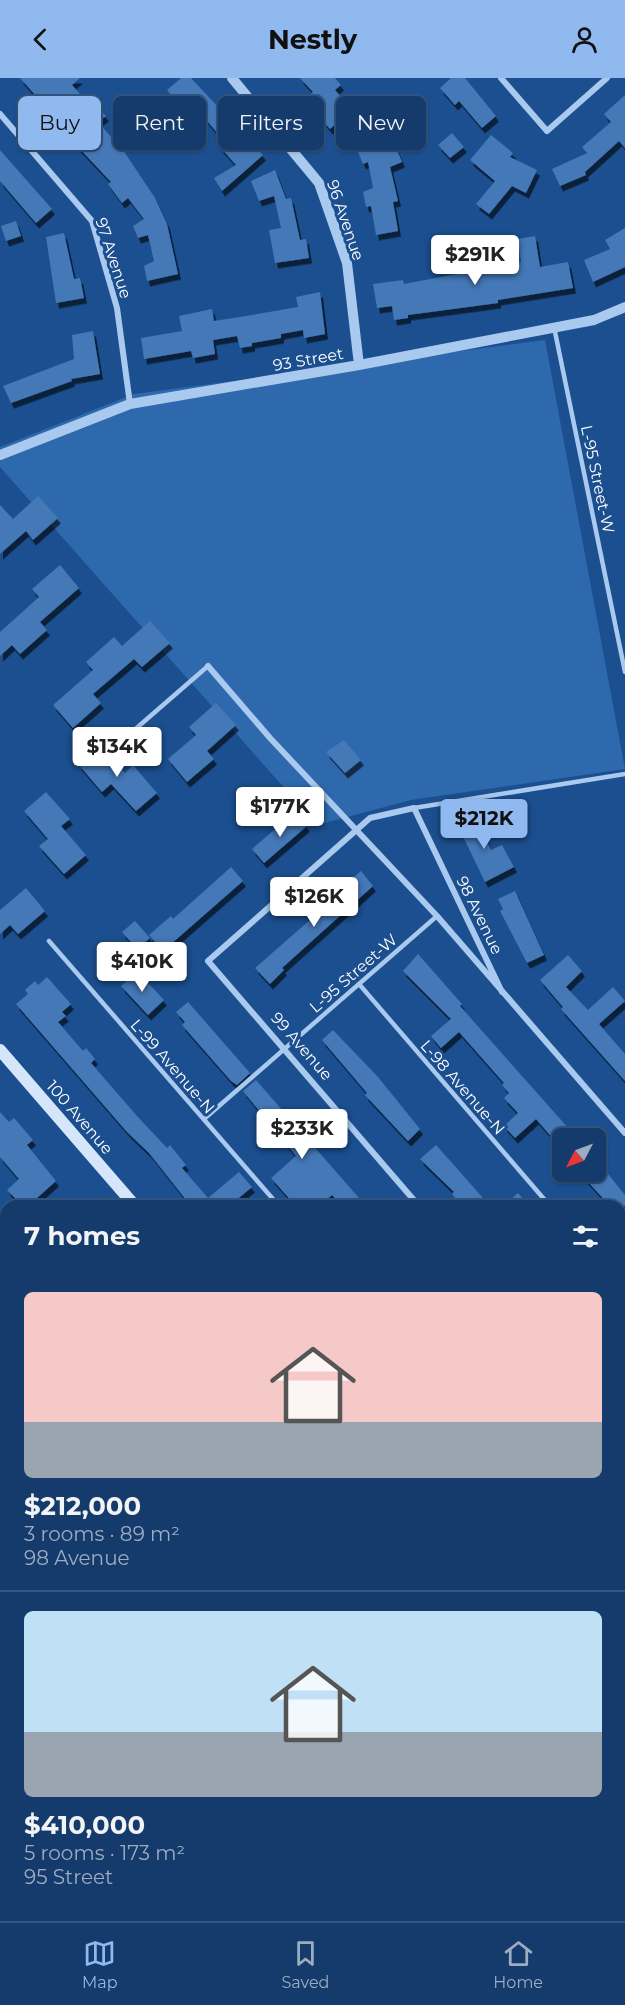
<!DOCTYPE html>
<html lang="en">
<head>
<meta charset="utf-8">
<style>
  body { margin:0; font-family:Montserrat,sans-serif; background:#1d4271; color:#f1f3f6; height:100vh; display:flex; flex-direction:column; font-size:22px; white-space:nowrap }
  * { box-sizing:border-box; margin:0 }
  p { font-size:20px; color:#9dadc1 }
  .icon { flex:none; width:33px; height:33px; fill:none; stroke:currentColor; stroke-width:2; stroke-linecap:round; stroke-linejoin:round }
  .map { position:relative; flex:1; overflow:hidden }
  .panel { position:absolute; left:0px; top:1122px; width:626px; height:722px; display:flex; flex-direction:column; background:#143b6b; border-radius:18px 18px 0 0; box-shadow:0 2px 4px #0004,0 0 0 2px #33557e }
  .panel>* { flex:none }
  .top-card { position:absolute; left:18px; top:18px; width:590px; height:54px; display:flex; gap:12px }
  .needle { width:39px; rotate:229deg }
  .buttons { position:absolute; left:552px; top:1050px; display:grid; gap:12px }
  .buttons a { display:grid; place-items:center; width:54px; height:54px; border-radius:9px; background:#143b6b; box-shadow:0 2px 4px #0004,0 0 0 2px #33557e; font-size:30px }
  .price { position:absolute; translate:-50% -51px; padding:0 14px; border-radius:6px; background:#fff; color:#222; font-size:20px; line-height:39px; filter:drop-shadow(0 2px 3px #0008) }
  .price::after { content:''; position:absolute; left:50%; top:36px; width:18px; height:14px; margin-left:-9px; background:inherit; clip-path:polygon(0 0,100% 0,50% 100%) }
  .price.on { background:#90b9f0; color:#111 }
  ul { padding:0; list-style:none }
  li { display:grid; align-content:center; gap:12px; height:318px; padding:0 24px }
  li+li { border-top:2px solid #33557e }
  li span { display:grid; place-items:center; height:186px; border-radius:9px; color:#555 }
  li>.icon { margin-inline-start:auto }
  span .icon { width:108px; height:108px; fill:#fffc; stroke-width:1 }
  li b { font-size:26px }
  h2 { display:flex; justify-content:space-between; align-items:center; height:72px; padding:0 24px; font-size:26px }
  .tag { padding:0 21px; border-radius:9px; background:#143b6b; box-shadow:0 2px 4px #0004,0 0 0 2px #33557e; font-size:21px; line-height:54px }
  .tag.on { background:#90b9f0; color:#111 }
  header { display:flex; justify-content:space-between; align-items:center; height:78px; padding:0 24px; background:#90b9f0; color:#111; font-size:27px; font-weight:700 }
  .dock { display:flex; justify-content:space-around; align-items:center; height:84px; border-top:2px solid #33557e; background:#143b6b; font-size:16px; color:#9dadc1 }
  .dock a { display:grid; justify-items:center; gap:3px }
  .dock .on { color:#90b9f0 }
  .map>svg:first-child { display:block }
  .green { fill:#2e69ad }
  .building { fill:#4478b7; filter:url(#shadow) }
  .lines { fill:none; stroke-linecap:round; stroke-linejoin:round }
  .service { stroke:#a9c9ee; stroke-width:4.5 }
  .minor { stroke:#a9c9ee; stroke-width:6 }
  .tertiary { stroke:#a9c9ee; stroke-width:10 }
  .secondary { stroke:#d6e6fa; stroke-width:12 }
  .rail { stroke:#fff; stroke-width:4.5; stroke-dasharray:10 4.5; stroke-linecap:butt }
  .labels { text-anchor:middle; stroke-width:6; stroke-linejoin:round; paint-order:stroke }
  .street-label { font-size:16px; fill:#fff; stroke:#1b4f8f }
</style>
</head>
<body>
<header><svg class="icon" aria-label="back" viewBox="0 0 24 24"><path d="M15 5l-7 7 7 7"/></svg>Nestly<svg class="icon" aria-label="person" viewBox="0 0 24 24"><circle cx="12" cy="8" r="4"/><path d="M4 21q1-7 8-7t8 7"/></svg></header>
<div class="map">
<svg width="625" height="1843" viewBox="0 0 625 1843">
  <defs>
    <filter id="shadow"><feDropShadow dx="3" dy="5.5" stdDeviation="0" flood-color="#0009"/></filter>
  </defs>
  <rect width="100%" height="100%" fill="#1b4f8f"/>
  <path class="green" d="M545,262L625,691L411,722L317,747L0,389V369L134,316Z"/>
  <path class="building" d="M20,0H80L72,7L91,28L94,25L106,38L98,44L125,75L155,120L167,146L178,196L147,203L144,188L154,183L148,157L138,160L133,148L144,141L128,120L122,125L108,106L111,104L34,22L37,19Z
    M181,0H191L263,77L222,113L214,100L236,87L220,69L225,64L196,30L189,37L167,12Z
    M300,0H335L341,7L335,12L370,52L379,48L389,70L395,67L402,84L390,89L398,123L393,124L398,153L376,157L371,128L366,129L363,114L373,110L368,84L363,86L350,55L339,43L330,51L304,22L313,14Z
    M451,0H465L496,38L482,50L459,23L455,27L440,10Z
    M625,17V70L619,63L585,94L586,97L560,108L552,91L587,75L582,69L611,44L604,36Z
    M452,55L464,69L450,80L438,67Z
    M491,57L513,75L510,79L537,92L526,115L512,108L489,136L476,126L495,103L470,82Z
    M0,72L52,131L36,145L0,103Z
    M275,92L286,121L291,120L300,162L306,161L309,180L275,185L269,152L281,150L274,118L259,123L251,103Z
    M16,143L21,158L6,163L1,148Z
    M625,150V189L593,204L584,182L610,171L605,162Z
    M64,155L74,201L80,200L84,220L56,225L46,159Z
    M535,158L540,189L568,184L573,210L498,222V225L408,237V240L394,242L392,228L377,230L373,206L403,202L404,206L521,184L518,161Z
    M320,214L325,256L304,260L303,252L281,256V260L252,265V268L240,270L237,258L213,262L215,276L193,280L191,273L144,281L141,260L182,253L179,238L212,231L214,243L246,238L298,229L296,219Z
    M93,253L100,296L71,301L72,303L11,325L3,308L74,281L72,257Z
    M38,418L58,440L33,462L26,453L0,476V427L13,441Z
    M60,487L79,510L40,544L47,552L20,576L12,567L0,578V554L39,519L32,511Z
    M150,543L170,565L142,589L134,581L93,616L101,625L73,650L53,627L93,592L86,584L114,559L122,568Z
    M216,625L236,647L207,673L214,681L187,704L168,681L196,657L189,649Z
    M344,662L361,682L345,695L326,674Z
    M101,667L125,695L133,687L157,715L136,733L111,706L102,714L78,686Z
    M46,714L70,741L61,748L86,777L64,796L39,768L48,761L24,733Z
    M295,734L307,748L264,785L252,771Z
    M474,736L491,772L502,767L514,789L485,804L456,744Z
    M231,789L243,803L163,873L149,857L171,838L173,841Z
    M361,793L373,808L282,890L284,892L270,906L255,890L342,814L340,811Z
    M26,810L45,833L18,856L10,847L0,856V832Z
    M515,813L544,877L527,885L500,833L503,831L498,821Z
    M135,843L150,860L137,871L122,854Z
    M418,876L462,926L460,928L577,1060H562V1071L536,1041L515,1060L504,1048L518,1035L504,1020L509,1015L502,1007L504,1005L459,954L441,970L431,958L451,941L403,893Z
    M568,877L582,893L566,909L588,932L613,909L625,923L599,946L625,976V1003L561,931L563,929L540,902Z
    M137,893L164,922L148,937L121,908Z
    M47,899L71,926L62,934L66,938L58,944L83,973L86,970L95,981L91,985L137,1038L167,1070L170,1067L186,1087L182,1090L208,1120L239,1094L252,1109L229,1128H191L149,1075L127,1054L16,926L28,916L25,912L35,903L38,907Z
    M188,924L250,995L237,1007L231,1003L182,947L185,944L176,934Z
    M333,952L378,999L420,1051L408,1063L365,1017L367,1015L322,962Z
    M256,1002L310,1064L366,1128H342L332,1117L319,1128H296L271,1100L296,1078L243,1013Z
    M0,1034L9,1044L14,1040L33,1062L27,1067L56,1103L28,1128H8L16,1121L7,1112L19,1101L0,1079Z
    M436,1067L453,1086L490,1128H462L452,1116L454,1114L420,1081Z
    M596,1081L625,1117V1128H610L579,1094H596Z
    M518,1115L529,1128H503Z"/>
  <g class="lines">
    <path class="service" d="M554,249L625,594
      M132,654L208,588
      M414,730L625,696
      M49,863L279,1128
      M359,906L550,1128
      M204,1041L437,838
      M0,1140L6,1147
      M620,1209L625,1216
      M200,1838L205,1843
      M280,1843L286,1838"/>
    <path class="minor" d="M501,0L547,53L607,0
      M0,36L92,143L117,230L130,326
      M208,588L270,660L437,838L625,1055
      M419,1128L208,883L370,740L414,730L502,914
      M0,1308L6,1315
      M0,1377L6,1372
      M0,1631L6,1638
      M0,1790L6,1797
      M42,1838L46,1843
      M579,1843L581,1838"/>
    <path class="tertiary" d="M232,0L319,105L347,185L359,287
      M0,377L130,326L359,287L594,242L625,229
      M620,1234L625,1229
      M0,1777L6,1771"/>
    <path class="secondary" d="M0,972L135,1128
      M620,1588L625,1590
      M620,1698L625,1704"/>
    <path class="rail" d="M620,1623L625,1617
      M505,1843L507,1838"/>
  </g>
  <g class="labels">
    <g class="street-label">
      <text transform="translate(346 142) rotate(71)" y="6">96 Avenue</text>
      <text transform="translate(114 180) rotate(72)" y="6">97 Avenue</text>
      <text transform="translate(308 281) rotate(-10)" y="6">93 Street</text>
      <text transform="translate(598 401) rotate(78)" y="6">L-95 Street-W</text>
      <text transform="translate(480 837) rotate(64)" y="6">98 Avenue</text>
      <text transform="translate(353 895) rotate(-41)" y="6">L-95 Street-W</text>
      <text transform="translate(302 968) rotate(49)" y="6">99 Avenue</text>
      <text transform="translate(173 988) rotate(49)" y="6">L-99 Avenue-N</text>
      <text transform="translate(463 1009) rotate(49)" y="6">L-98 Avenue-N</text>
      <text transform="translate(80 1039) rotate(49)" y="6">100 Avenue</text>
    </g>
  </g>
</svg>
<div class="buttons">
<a><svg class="needle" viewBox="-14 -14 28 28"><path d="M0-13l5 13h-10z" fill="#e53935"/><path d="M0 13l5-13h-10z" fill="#9dadc1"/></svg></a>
</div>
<b class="price" style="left:475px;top:208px">$291K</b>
<b class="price" style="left:117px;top:700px">$134K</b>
<b class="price" style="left:280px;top:760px">$177K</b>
<b class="price on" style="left:484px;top:772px">$212K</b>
<b class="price" style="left:314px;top:850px">$126K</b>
<b class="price" style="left:142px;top:915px">$410K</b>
<b class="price" style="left:302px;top:1082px">$233K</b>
<div class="top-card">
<a class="tag on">Buy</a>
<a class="tag">Rent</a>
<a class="tag">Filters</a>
<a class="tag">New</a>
</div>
<section class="panel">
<h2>7 homes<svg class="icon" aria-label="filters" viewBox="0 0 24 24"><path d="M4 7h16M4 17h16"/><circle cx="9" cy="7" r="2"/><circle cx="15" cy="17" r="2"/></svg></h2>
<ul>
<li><span style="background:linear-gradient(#f6c9c9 70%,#9aa5b1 0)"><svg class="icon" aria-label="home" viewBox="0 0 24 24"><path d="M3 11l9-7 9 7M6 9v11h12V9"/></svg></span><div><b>$212,000</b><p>3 rooms · 89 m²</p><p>98 Avenue</p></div></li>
<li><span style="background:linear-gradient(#bfe0f5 65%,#9aa5b1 0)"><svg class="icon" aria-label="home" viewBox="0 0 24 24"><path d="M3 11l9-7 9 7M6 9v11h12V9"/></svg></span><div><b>$410,000</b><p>5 rooms · 173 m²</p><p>95 Street</p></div></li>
</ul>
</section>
</div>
<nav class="dock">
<a class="on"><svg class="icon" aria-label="map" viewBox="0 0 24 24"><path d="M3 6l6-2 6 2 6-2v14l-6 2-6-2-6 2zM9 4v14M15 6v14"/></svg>Map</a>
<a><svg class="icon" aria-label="saved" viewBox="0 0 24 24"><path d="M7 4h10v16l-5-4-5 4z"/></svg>Saved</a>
<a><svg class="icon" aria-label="home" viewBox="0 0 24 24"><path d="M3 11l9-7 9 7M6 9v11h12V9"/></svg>Home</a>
</nav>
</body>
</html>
